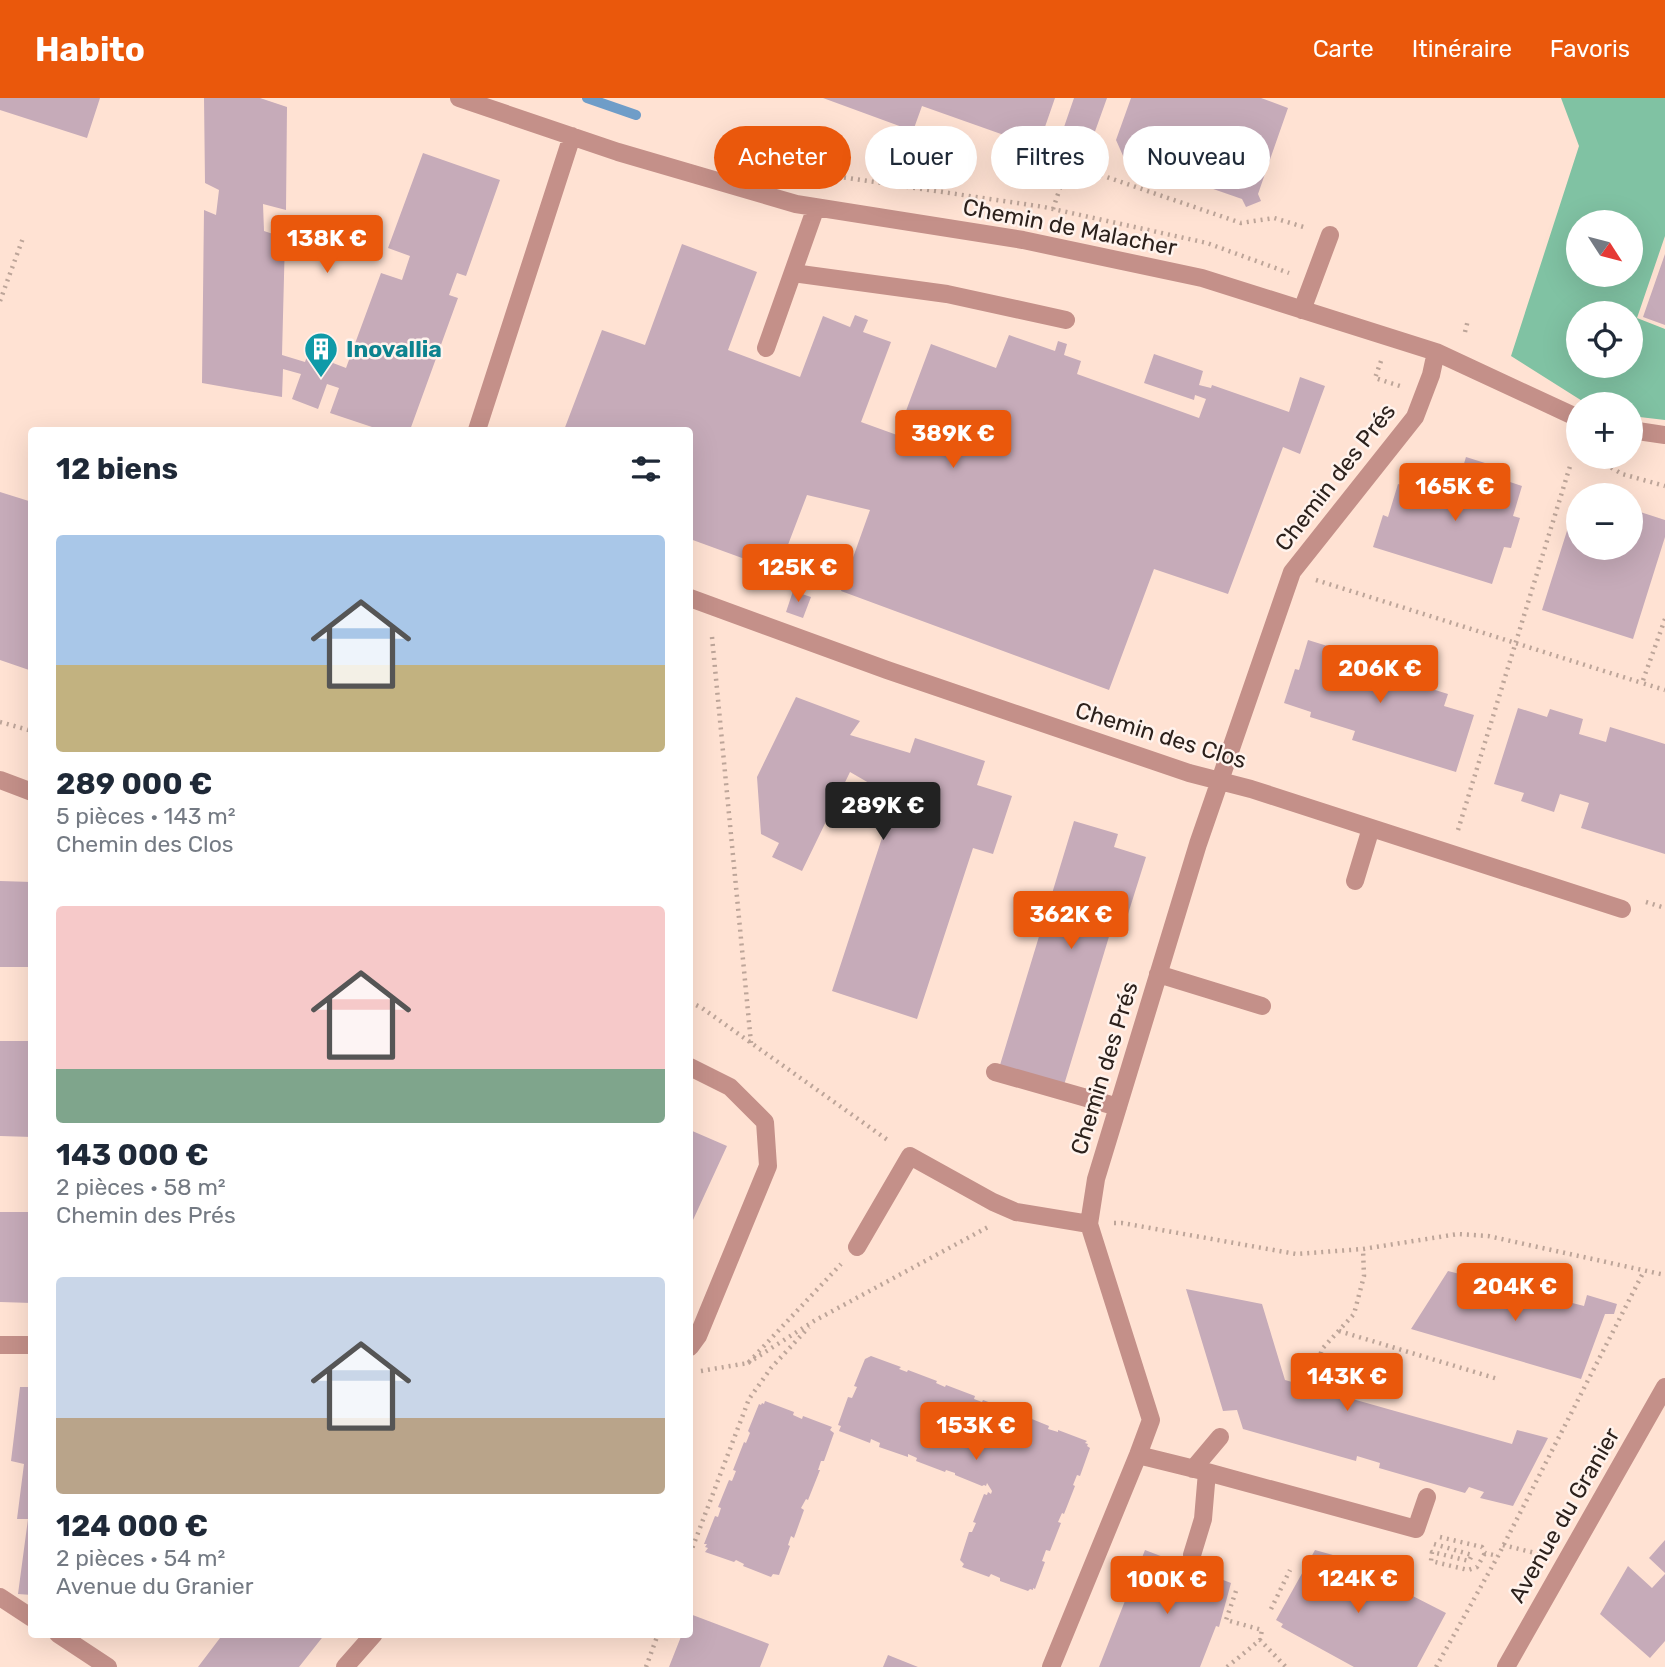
<!DOCTYPE html>
<html lang="fr">
<head>
<meta charset="utf-8">
<style>
  body { margin:0; font-family:Rubik,sans-serif; background:#f2f2f3; color:#1f2937; height:100vh; display:flex; flex-direction:column; font-size:26px; white-space:nowrap }
  * { box-sizing:border-box; margin:0 }
  p { font-size:23px; color:#747a83 }
  .icon { flex:none; width:38px; height:38px; fill:none; stroke:currentColor; stroke-width:2; stroke-linecap:round; stroke-linejoin:round }
  .map { position:relative; flex:1; overflow:hidden }
  .panel { position:absolute; left:28px; top:329px; width:665px; height:1211px; display:flex; flex-direction:column; background:#fff; border-radius:7px; box-shadow:0 7px 28px #0002 }
  .panel>* { flex:none }
  .guide { position:absolute; left:714px; top:28px; width:665px; height:63px; display:flex; gap:14px }
  .needle { width:46px; rotate:126deg }
  .buttons { position:absolute; left:1566px; top:112px; display:grid; gap:14px }
  .buttons a { display:grid; place-items:center; width:77px; height:77px; border-radius:50%; background:#fff; box-shadow:0 7px 28px #0002; font-size:35px }
  .price { position:absolute; translate:-50% -60px; padding:0 16px; border-radius:7px; background:#ea580c; color:#fff; font-size:23px; line-height:46px; filter:drop-shadow(0 2px 4px #0008) }
  .price::after { content:''; position:absolute; left:50%; top:42px; width:21px; height:16px; margin-left:-10px; background:inherit; clip-path:polygon(0 0,100% 0,50% 100%) }
  .price.current { background:#222; color:#fff }
  ul { padding:0; list-style:none }
  li { display:grid; align-content:center; gap:14px; height:371px; padding:0 28px }
  li span { display:grid; place-items:center; height:217px; border-radius:7px; color:#555 }
  li>.icon { margin-inline-start:auto }
  span .icon { width:126px; height:126px; fill:#fffc; stroke-width:1 }
  li b { font-size:30px }
  h2 { display:flex; justify-content:space-between; align-items:center; height:84px; padding:0 28px; font-size:30px }
  .pill { padding:0 24px; border-radius:32px; background:#fff; box-shadow:0 7px 28px #0002; font-size:24px; line-height:63px }
  .pill.current { background:#ea580c; color:#fff }
  header { display:flex; align-items:center; gap:42px; box-sizing:border-box; height:98px; padding:0 35px; background:#ea580c; color:#fff }
  header strong { font-size:33px }
  nav { display:flex; gap:38px; margin-inline-start:auto; font-size:24px }
  .map>svg:first-child { display:block }
  .forest { fill:#80c2a3; fill-rule:evenodd }
  .lines { fill:none; stroke-linecap:round; stroke-linejoin:round }
  .stream { stroke:#6f9dc8; stroke-width:10 }
  .building { fill:#c6abb9 }
  .path { stroke:#bda599; stroke-width:4.5; stroke-dasharray:2 5; stroke-linecap:butt }
  .minor { stroke:#c49089; stroke-width:18 }
  .labels { text-anchor:middle; stroke-width:5; stroke-linejoin:round; paint-order:stroke }
  .street-label { font-size:23px; fill:#2c211c; stroke:#fff3ed }
  .culture-label { font-size:23px; font-weight:bold; fill:#0d838f; stroke:#fff3ed; text-anchor:start }
</style>
</head>
<body>
<header>
<strong>Habito</strong>
<nav><a>Carte</a><a>Itinéraire</a><a>Favoris</a></nav>
</header>
<div class="map">
<svg width="1665" height="1569" viewBox="0 0 1665 1569">
  <rect width="100%" height="100%" fill="#ffe2d3"/>
  <path class="forest" d="M1561,0H1665V138L1637,220L1665,231V322L1631,318V306H1587L1511,258L1579,48ZM1578,124H1631V177H1578ZM1578,215H1631V268H1578Z"/>
  <g class="lines">
    <path class="stream" d="M587,0L636,17"/>
  </g>
  <path class="building" d="M0,0H100L87,40L0,12Z
    M204,0H260L287,9L286,112L263,106L264,133L285,140L282,257L305,264L311,247L336,256L333,265L346,270L381,175L402,182L410,158L388,150L423,55L500,82L466,178L457,175L449,197L458,200L410,332H381L330,315L339,290L327,286L318,311L292,301L301,276L283,271L282,299L202,285L204,112L216,117L219,92L205,85Z
    M823,0H1055L1038,49L922,8L913,33Z
    M1074,0H1107L1093,39L1064,29Z
    M1131,0H1261L1288,10L1258,96L1261,103L1246,109L1242,101L1124,60L1116,42Z
    M682,146L757,174L728,252L800,279L823,218L850,229L855,217L868,222L863,234L891,244L861,324L897,337L931,246L996,270L1009,237L1055,253L1058,243L1067,246L1064,257L1081,263L1077,276L1199,320L1206,301L1195,297L1194,302L1144,285L1154,256L1203,273L1199,287L1211,290L1212,287L1289,314L1300,279L1325,288L1300,356L1283,349L1228,496L1154,471L1109,592L841,493L870,412L807,397L778,473L690,441V358L692,351L690,350V332H564L602,232L645,247Z
    M1665,156V227L1643,219Z
    M1466,359L1504,371L1501,381L1522,388L1513,418L1520,420L1511,450L1504,449L1492,486L1373,449L1383,417L1388,419L1398,386L1428,396L1429,391L1454,398Z
    M0,394L32,404V573L0,562Z
    M1578,398V450H1631V411L1665,422V439L1633,541L1542,512Z
    M793,493L811,499L803,520L786,514Z
    M1308,542L1363,559L1362,563L1388,572L1392,560L1424,570L1419,587L1448,596L1444,608L1474,617L1456,674L1352,642L1355,633L1310,619L1311,614L1284,605L1295,571L1299,572Z
    M796,599L860,623L850,637L910,655L915,640L985,663L977,687L1012,698L993,756L973,750L917,921L832,893L895,700L850,674L802,773L772,759L779,745L761,736L757,679Z
    M1518,610L1547,619L1550,611L1583,621L1579,636L1606,644L1610,629L1665,646V756L1581,730L1589,705L1560,696L1554,714L1521,703L1524,695L1494,686Z
    M1074,723L1118,736L1114,749L1146,759L1122,835L1111,832L1064,987L1000,967Z
    M0,783L32,784V869H0Z
    M0,943H32V1039L0,1038Z
    M690,1032L727,1048L693,1122L690,1120Z
    M0,1114H32V1205L0,1204Z
    M1448,1173L1584,1208L1587,1197L1617,1206L1614,1216H1605L1581,1281L1411,1231Z
    M1186,1191L1262,1206L1285,1282L1512,1346L1517,1332L1548,1340L1513,1408L1480,1400L1484,1394L1469,1389L1465,1395L1379,1370L1380,1365L1357,1358L1356,1363L1243,1331L1237,1312L1223,1313Z
    M871,1258L901,1269L899,1271L907,1274L908,1272L937,1283L936,1285L945,1289L946,1287L975,1298L974,1301L982,1304L983,1302L1013,1313L1012,1316L1021,1320L1022,1317L1049,1328L1048,1331L1058,1334V1332L1087,1343L1085,1345L1088,1346L1087,1348L1090,1350L1080,1378L1077,1377L1073,1387L1075,1388L1064,1416L1062,1415L1058,1424L1061,1425L1050,1453L1046,1452L1042,1463L1045,1464L1035,1491L1033,1490V1492L1030,1491L1028,1493L1000,1483V1480L991,1476L989,1479L962,1469L964,1466L960,1462L969,1434H972L976,1425L973,1424L984,1396L987,1397L988,1394L991,1396L992,1393L987,1385L986,1388L984,1387L982,1388L955,1377V1375L946,1372L945,1374L916,1363L917,1360L908,1356V1359L879,1349L880,1345L871,1341L870,1345L839,1333L841,1328L838,1327L848,1299L852,1300L857,1289L854,1288L865,1261Z
    M20,1289H32V1497L18,1496L28,1421H17L24,1366L11,1363Z
    M765,1303L794,1314L793,1317L802,1321L803,1318L832,1329L830,1332L834,1335L824,1363H821L818,1372H820L808,1402L806,1401L801,1410L804,1412L794,1440L791,1438L788,1447L790,1448L779,1477L773,1476L771,1479L743,1468L744,1466L736,1462L734,1464L705,1454L708,1450L705,1449L707,1446H704L715,1418L718,1419L721,1410L718,1409L729,1382L732,1383L736,1373L733,1372L744,1344L746,1345L750,1335L748,1333L759,1306L761,1307L762,1305L764,1306Z
    M1665,1442V1475L1649,1460Z
    M1145,1452L1231,1485L1219,1529L1216,1528L1200,1569H1099Z
    M1315,1452L1358,1464L1356,1469L1446,1515L1417,1569H1354L1281,1529L1283,1526L1276,1522Z
    M1628,1468L1652,1490L1665,1476V1543L1650,1560L1600,1516Z
    M690,1516L769,1546L760,1569H669L682,1536H690Z
    M223,1536H325L299,1569H198Z
    M888,1557L918,1569H883Z"/>
  <g class="lines">
    <path class="path" d="M741,60L773,69L1044,109L1207,145L1289,175
      M1084,65L1095,75L1241,125L1274,120L1307,130
      M1053,111L1070,60
      M0,203L23,140
      M1465,234L1468,222
      M1381,263L1375,280L1400,288
      M1593,359L1622,376L1665,388
      M1316,482L1642,585
      M1665,521L1642,585L1665,592
      M712,539L751,945
      M0,624L32,633
      M1458,732L1571,365
      M1646,804L1665,810
      M690,904L702,910L889,1043
      M1114,1125H1122L1296,1156L1363,1151L1458,1136L1488,1138L1665,1177
      M1339,1233L1498,1281
      M748,1265L814,1223L988,1129
      M701,1273L748,1265L841,1166
      M1315,1276L1322,1251L1354,1216L1364,1178L1363,1151
      M1440,1439L1482,1449L1485,1455L1498,1458
      M1434,1446L1472,1457L1469,1463L1432,1454L1431,1463L1468,1472L1477,1469L1485,1455
      M1503,1447L1543,1457
      M690,1456L749,1301L771,1270L809,1229
      M1236,1493L1226,1522L1262,1532L1260,1542
      M1271,1511L1290,1472
      M646,1569L658,1536
      M1227,1569L1260,1542L1286,1569
      M1436,1569L1498,1458L1644,1173"/>
    <path class="minor" d="M459,0L618,54L796,106L1023,142L1202,180L1436,254L1578,320
      M793,175L947,196L1066,222
      M1302,212L1330,137
      M766,250L816,109
      M477,332L572,38
      M1631,332L1665,337
      M690,500L887,572L1189,675L1251,691L1622,811
      M0,682L32,694
      M1355,783L1371,730
      M1158,876L1262,908
      M690,969L730,989L765,1024L768,1068L698,1238L690,1249
      M995,974L1118,1009
      M857,1149L910,1058L993,1104L1016,1114L1089,1126
      M0,1247H32
      M1138,1357L1207,1374L1416,1431L1427,1399
      M1193,1371L1220,1339
      M1192,1457L1203,1421L1207,1374
      M0,1499L32,1520
      M58,1536L108,1569
      M345,1569L374,1536
      M1051,1569L1138,1357L1151,1322L1089,1126L1096,1081L1198,746L1292,474L1415,319L1431,277L1436,254
      M1506,1569L1665,1289"/>
  </g>
  <defs>
    <g id="building-pin" transform="scale(1.75)"><path d="M0 17L-7.5 6A9.5 9.5 0 1 1 7.5 6Z" fill="#0f9aa8" stroke="#fff3ed"/><path d="M-4-6H4V6H1V3H-1V6H-4ZM-2.5-4.3h1.7v1.8h-1.7ZM.8-4.3h1.7v1.8H.8ZM-2.5-1h1.7V.8h-1.7ZM.8-1h1.7V.8H.8Z" fill="#fff"/></g>
  </defs>
  <g fill-rule="evenodd">
    <use href="#building-pin" x="321" y="251"/>
  </g>
  <g class="labels">
    <g class="street-label">
      <text transform="translate(1070 129) rotate(11)" y="8">Chemin de Malacher</text>
      <text transform="translate(1335 379) rotate(-52)" y="8">Chemin des Prés</text>
      <text transform="translate(1161 637) rotate(17)" y="8">Chemin des Clos</text>
      <text transform="translate(1104 970) rotate(-73)" y="8">Chemin des Prés</text>
      <text transform="translate(1564 1417) rotate(-60)" y="8">Avenue du Granier</text>
    </g>
    <g class="culture-label">
      <text x="346" y="259">Inovallia</text>
    </g>
  </g>
</svg>
<div class="buttons">
<a><svg class="needle" viewBox="-14 -14 28 28"><path d="M0-13l5 13h-10z" fill="#e53935"/><path d="M0 13l5-13h-10z" fill="#747a83"/></svg></a>
<a><svg class="icon" aria-label="locate" viewBox="0 0 24 24"><circle cx="12" cy="12" r="6"/><path d="M12 2v4M12 18v4M2 12h4M18 12h4"/></svg></a>
<a>+</a>
<a>−</a>
</div>
<b class="price" style="left:327px;top:177px">138K €</b>
<b class="price" style="left:953px;top:372px">389K €</b>
<b class="price" style="left:1455px;top:425px">165K €</b>
<b class="price" style="left:798px;top:506px">125K €</b>
<b class="price" style="left:1380px;top:607px">206K €</b>
<b class="price current" style="left:883px;top:744px">289K €</b>
<b class="price" style="left:1071px;top:853px">362K €</b>
<b class="price" style="left:1515px;top:1225px">204K €</b>
<b class="price" style="left:1347px;top:1315px">143K €</b>
<b class="price" style="left:976px;top:1364px">153K €</b>
<b class="price" style="left:1358px;top:1517px">124K €</b>
<b class="price" style="left:1167px;top:1518px">100K €</b>
<div class="guide">
<a class="pill current">Acheter</a>
<a class="pill">Louer</a>
<a class="pill">Filtres</a>
<a class="pill">Nouveau</a>
</div>
<section class="panel">
<h2>12 biens<svg class="icon" aria-label="filters" viewBox="0 0 24 24"><path d="M4 7h16M4 17h16"/><circle cx="9" cy="7" r="2"/><circle cx="15" cy="17" r="2"/></svg></h2>
<ul>
<li><span style="background:linear-gradient(#a9c7e8 60%,#c2b280 0)"><svg class="icon" aria-label="home" viewBox="0 0 24 24"><path d="M3 11l9-7 9 7M6 9v11h12V9"/></svg></span><div><b>289 000 €</b><p>5 pièces · 143 m²</p><p>Chemin des Clos</p></div></li>
<li><span style="background:linear-gradient(#f6c9c9 75%,#7fa58c 0)"><svg class="icon" aria-label="home" viewBox="0 0 24 24"><path d="M3 11l9-7 9 7M6 9v11h12V9"/></svg></span><div><b>143 000 €</b><p>2 pièces · 58 m²</p><p>Chemin des Prés</p></div></li>
<li><span style="background:linear-gradient(#c9d6e8 65%,#b9a48a 0)"><svg class="icon" aria-label="home" viewBox="0 0 24 24"><path d="M3 11l9-7 9 7M6 9v11h12V9"/></svg></span><div><b>124 000 €</b><p>2 pièces · 54 m²</p><p>Avenue du Granier</p></div></li>
</ul>
</section>
</div>
</body>
</html>
